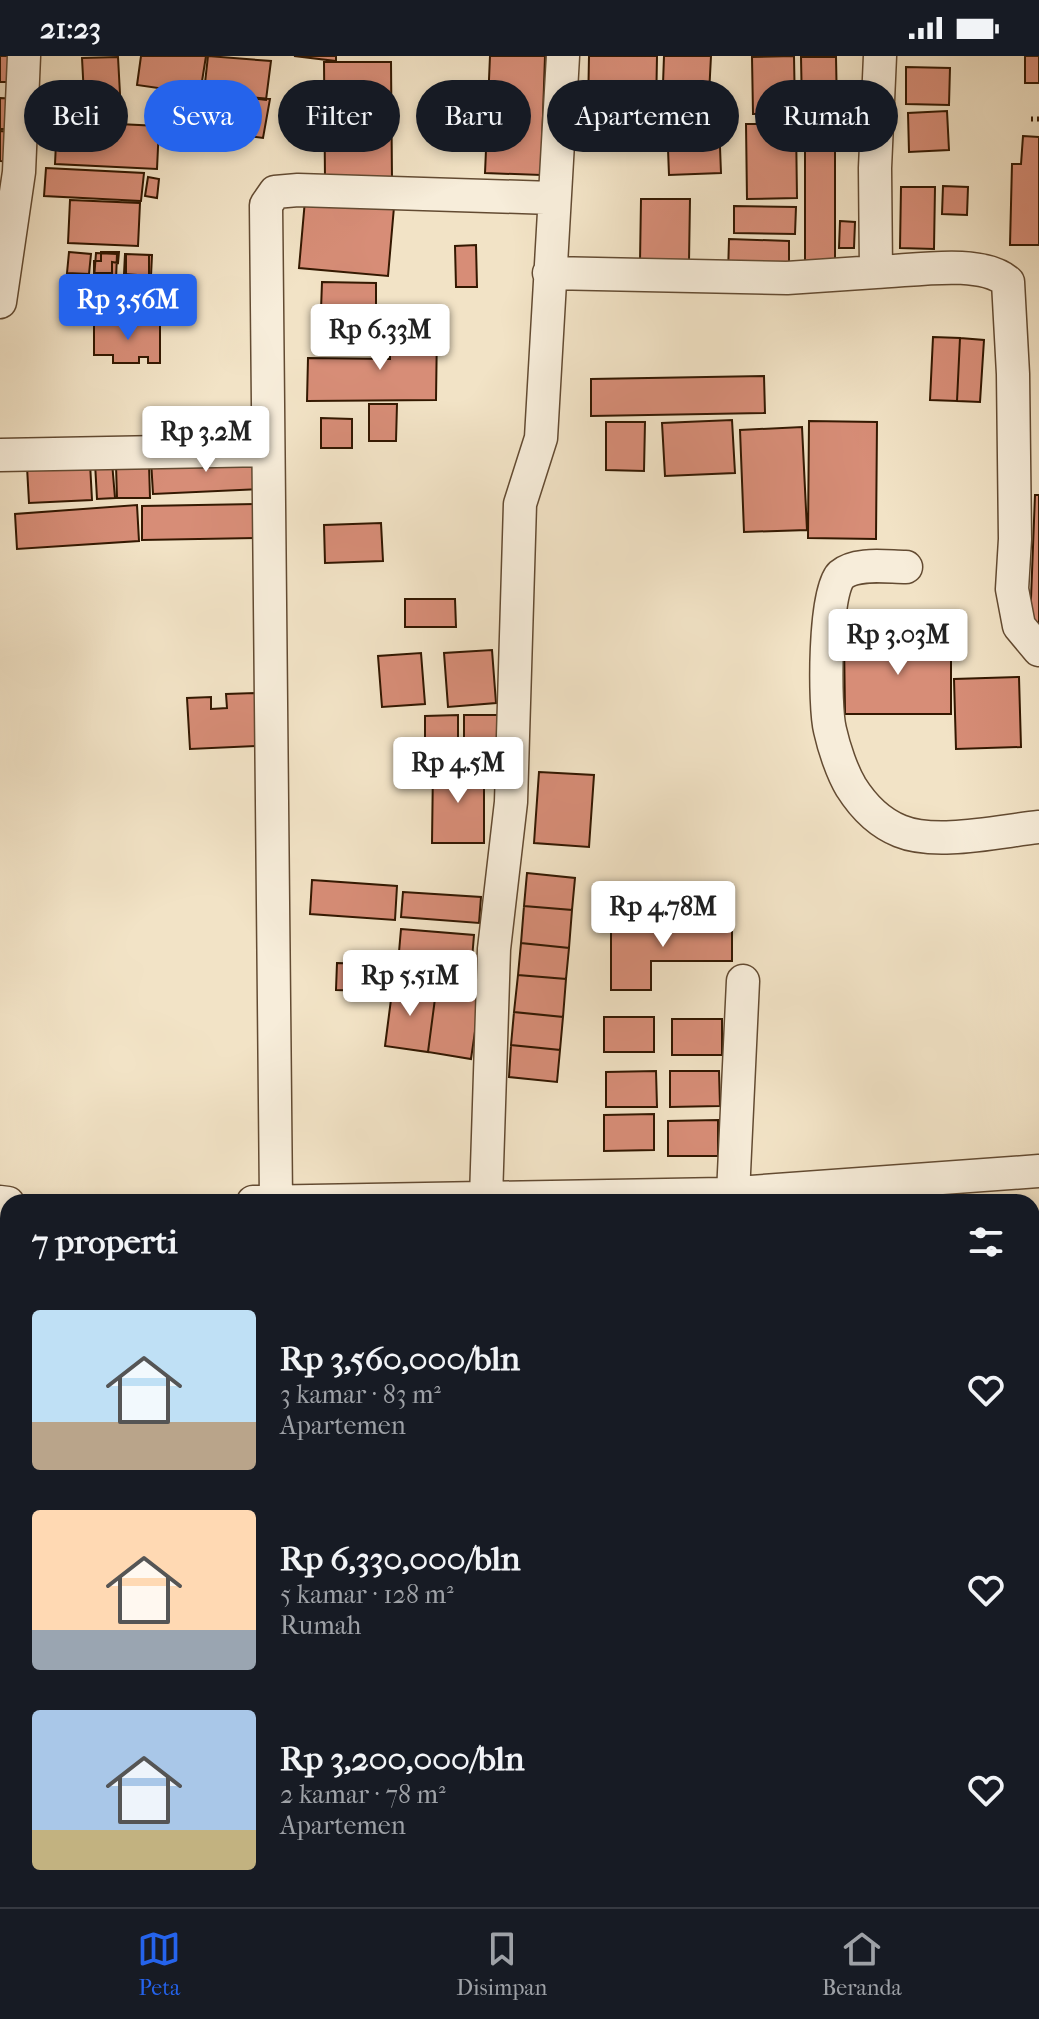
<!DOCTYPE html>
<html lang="id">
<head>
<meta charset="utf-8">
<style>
  body { margin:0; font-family:"IM FELL French Canon",serif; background:#20242c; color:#f1f3f6; height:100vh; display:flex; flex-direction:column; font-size:30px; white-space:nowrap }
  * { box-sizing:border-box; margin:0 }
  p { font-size:26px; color:#9ea1a6 }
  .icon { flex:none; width:44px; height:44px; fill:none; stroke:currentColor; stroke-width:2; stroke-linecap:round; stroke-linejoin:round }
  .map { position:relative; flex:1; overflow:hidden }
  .sheet { position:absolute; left:0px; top:1138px; width:1040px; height:714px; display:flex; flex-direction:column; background:#171b24; border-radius:24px 24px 0 0; box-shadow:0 4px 12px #0003 }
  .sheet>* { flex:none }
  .guide { position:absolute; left:24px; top:24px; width:992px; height:72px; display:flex; gap:16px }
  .price { position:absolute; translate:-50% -68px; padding:0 18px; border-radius:8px; background:#fff; color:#222; font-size:26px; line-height:52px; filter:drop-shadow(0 2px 4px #0008) }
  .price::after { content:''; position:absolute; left:50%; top:48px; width:24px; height:18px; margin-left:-12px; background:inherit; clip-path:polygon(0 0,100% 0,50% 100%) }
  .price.active { background:#2563eb; color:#fff }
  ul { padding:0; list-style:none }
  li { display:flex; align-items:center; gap:24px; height:200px; padding:0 32px }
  li span { display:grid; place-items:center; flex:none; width:224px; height:160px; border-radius:8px; color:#555 }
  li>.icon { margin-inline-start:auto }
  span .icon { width:96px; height:96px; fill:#fffc; stroke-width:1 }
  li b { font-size:34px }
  h2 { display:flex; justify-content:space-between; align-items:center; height:96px; padding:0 32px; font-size:34px }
  .pill { padding:0 28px; border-radius:36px; background:#171b24; box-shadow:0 4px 12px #0003; font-size:28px; line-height:72px }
  .pill.active { background:#2563eb; color:#fff }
  .status { display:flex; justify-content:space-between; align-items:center; height:56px; padding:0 40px; background:#171b24; direction:ltr }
  .status svg { height:22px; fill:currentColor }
  .tabs { display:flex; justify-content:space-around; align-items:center; height:112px; border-top:2px solid #363941; background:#171b24; font-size:22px; color:#9ea1a6 }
  .tabs a { display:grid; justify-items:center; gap:4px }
  .tabs .active { color:#2563eb }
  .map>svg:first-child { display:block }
  .building { fill:#d78d77; stroke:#331801; stroke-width:2 }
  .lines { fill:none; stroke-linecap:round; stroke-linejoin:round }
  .street-casing { stroke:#634b32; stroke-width:35 }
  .path { stroke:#331801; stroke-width:5; stroke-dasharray:2 4; stroke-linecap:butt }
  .street { stroke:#f7edda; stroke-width:32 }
</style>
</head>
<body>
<div class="status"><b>21:23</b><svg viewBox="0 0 49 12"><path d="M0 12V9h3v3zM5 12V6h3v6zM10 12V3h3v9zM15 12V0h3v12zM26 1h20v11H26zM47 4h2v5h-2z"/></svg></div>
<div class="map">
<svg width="1039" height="1851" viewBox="0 0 1039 1851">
  <rect width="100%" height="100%" fill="#f2e3c6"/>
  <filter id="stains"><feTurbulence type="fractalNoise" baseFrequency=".0025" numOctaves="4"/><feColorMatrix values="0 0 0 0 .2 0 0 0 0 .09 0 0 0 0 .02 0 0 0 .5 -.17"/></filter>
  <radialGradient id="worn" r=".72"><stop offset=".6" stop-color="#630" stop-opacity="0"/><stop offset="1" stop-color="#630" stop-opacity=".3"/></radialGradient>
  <path class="building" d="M0,0H21V26H0Z
    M141,0H206L200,38L137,29Z
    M208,0L271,5L266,44L204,36Z
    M294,0H336V5Z
    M490,0H545L541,119L485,117Z
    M589,0H657L656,56L588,55Z
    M664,0H711L708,58L662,56Z
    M794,0L795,57L753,58L752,1Z
    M1025,0H1039V27H1025Z
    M118,1L120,38L84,40L82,2Z
    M801,1H836L837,52L802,53Z
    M324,6H391L392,124H325Z
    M906,11L950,12L949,49L906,48Z
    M206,37L270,43L263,82L200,74Z
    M0,42L18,43L16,73H0Z
    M947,55L949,94L909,96L908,57Z
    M805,62H835V210H805Z
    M57,65L159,70L157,113L55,108Z
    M719,66L721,117L669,119L667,68Z
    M746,68H796L797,142L747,143Z
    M0,75L16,76L15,106L0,105Z
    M1023,80L1039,81V189H1010L1012,108H1021Z
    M46,112L144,117L141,145L44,140Z
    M148,121L159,123L157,142L145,140Z
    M943,130L968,131L967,159L942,158Z
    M901,131H935L934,193L900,192Z
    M641,143H690L689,206H640Z
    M70,144L140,147L138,190L68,187Z
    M305,144L394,151L388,220L299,212Z
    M734,150L796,151L795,178L734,177Z
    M840,165L855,166L854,192H839Z
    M729,183L789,185V219L728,218Z
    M476,189L477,231H456L455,190Z
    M69,196L91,198L89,218L67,217Z
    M101,196H119L118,207L112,206V217H94V205H101Z
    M96,197L117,198L116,224L94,223Z
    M125,198L152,199L151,220L124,218Z
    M126,198L149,199V219H126Z
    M322,226L376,227V255L321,254Z
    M94,267H160V307H148V301H139V307H113V299H94Z
    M390,271L437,272L436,344L307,345L308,302L390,303Z
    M933,281L960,282L957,345L930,344Z
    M960,282L984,284L980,346L957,345Z
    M764,320L765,357L591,360V323Z
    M369,348H397L396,385H369Z
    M321,362L352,363V392H321Z
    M732,364L735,417L665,420L662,367Z
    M809,365L877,366L876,483L808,482Z
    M606,366H645L644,415L606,414Z
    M802,371L807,474L744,476L740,374Z
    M258,399L260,433L153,438L151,404Z
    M112,406L115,442L97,443L95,407Z
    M90,407L92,444L29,447L27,411Z
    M149,408L150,442H117L116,409Z
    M1035,439H1039V568H1030Z
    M263,448V482L142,484V450Z
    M137,449L139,485L17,493L15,458Z
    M381,467L383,505L325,507L324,469Z
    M405,543H455L456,571H405Z
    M844,584H951V658H845Z
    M492,594L496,647L448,651L444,597Z
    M421,597L425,648L382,651L378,600Z
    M1019,621L1021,691L956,693L954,623Z
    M255,637L258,690L190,693L187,642L211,641V653L227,652L226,638Z
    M458,659V692H425V660Z
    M464,659H503V692H464Z
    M433,710L484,711V787H432Z
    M539,716L594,719L589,791L534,787Z
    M527,817L575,822L572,854L524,850Z
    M312,824L397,830L395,864L310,858Z
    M403,836L481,841L479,867L401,861Z
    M524,850L572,854L569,892L521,887Z
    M611,868H732V905H651V934H611Z
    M401,873L474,879L472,903L399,896Z
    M521,887L569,892L566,923L518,919Z
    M337,907L370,908L368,935L336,934Z
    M518,919L566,923L563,961L514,956Z
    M393,928L436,935L428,996L385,990Z
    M436,935L480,941L471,1003L428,996Z
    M514,956L563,961L560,994L511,989Z
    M604,961H654V996H604Z
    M672,963H722V999H672Z
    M511,989L560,994L557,1026L509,1021Z
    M656,1015L657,1051H606V1016Z
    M670,1015H719L720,1050L670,1051Z
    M654,1058V1094L604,1095V1059Z
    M718,1064V1100H668V1065Z
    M8,1184V1314H0V1185Z
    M0,1507H8V1555H0Z
    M3,1563H8V1650H5Z
    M1032,1563H1039V1593H1032Z
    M1039,1595V1647H1032V1596Z
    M1032,1683H1039V1712H1032Z
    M1039,1724V1756L1032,1757V1725Z
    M1032,1785H1039V1830H1032Z"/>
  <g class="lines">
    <g class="street-casing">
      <path id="street" d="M880,0L875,112L876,216C912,215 981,202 1008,226L1013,318L1015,483L1012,533L1019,570L1039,594
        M549,217L787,222L876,216
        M0,246L19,116L24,0
        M0,399L266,394
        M906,511C887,511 856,506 841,519C824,534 824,651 830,674C834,692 842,716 851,731C863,750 880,767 900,775C936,790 1000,775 1039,771
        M733,1138L743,925
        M486,1142L494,893L511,746L520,448L541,382L563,0
        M276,1145L266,149L275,136L298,134L552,142
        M0,1146L8,1147
        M253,1146L723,1138L1039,1115
        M0,1432L8,1431
        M1032,1524H1039
        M1032,1657H1039"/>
    </g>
    <path class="path" d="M1031,63H1039
      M0,1774L8,1775
      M645,1844L646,1851"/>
    <use href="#street" class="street"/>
  </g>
  <rect width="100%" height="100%" filter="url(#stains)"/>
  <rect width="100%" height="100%" fill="url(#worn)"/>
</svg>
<b class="price active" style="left:128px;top:286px">Rp 3.56M</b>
<b class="price" style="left:380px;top:316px">Rp 6.33M</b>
<b class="price" style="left:206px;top:418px">Rp 3.2M</b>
<b class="price" style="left:898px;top:621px">Rp 3.03M</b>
<b class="price" style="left:458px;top:749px">Rp 4.5M</b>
<b class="price" style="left:663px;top:893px">Rp 4.78M</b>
<b class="price" style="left:410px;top:962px">Rp 5.51M</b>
<div class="guide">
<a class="pill">Beli</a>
<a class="pill active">Sewa</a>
<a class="pill">Filter</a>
<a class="pill">Baru</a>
<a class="pill">Apartemen</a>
<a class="pill">Rumah</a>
</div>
<section class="sheet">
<h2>7 properti<svg class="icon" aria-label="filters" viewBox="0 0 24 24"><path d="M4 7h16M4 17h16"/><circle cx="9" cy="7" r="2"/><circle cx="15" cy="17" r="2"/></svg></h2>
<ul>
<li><span style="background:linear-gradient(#bfe0f5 70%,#b9a48a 0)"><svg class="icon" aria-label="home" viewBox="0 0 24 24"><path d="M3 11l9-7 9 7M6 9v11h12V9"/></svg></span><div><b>Rp 3,560,000/bln</b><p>3 kamar · 83 m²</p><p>Apartemen</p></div><svg class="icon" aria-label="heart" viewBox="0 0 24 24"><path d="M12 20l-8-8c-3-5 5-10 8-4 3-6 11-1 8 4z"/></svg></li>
<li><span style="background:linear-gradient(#ffd9b3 75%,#9aa5b1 0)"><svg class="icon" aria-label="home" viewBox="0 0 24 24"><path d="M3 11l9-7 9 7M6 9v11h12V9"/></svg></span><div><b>Rp 6,330,000/bln</b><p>5 kamar · 128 m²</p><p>Rumah</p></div><svg class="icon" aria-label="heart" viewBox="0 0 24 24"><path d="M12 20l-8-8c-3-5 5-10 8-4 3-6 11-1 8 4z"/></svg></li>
<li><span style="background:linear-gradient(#a9c7e8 75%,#c2b280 0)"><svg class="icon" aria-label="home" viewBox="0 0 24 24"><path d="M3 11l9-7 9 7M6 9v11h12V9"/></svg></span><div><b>Rp 3,200,000/bln</b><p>2 kamar · 78 m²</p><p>Apartemen</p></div><svg class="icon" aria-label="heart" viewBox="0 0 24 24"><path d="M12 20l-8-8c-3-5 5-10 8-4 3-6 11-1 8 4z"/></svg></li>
</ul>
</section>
</div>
<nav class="tabs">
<a class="active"><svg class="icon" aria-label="map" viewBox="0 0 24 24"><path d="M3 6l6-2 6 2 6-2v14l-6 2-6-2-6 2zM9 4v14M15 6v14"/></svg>Peta</a>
<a><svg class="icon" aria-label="saved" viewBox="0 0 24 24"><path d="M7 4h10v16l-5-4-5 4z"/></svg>Disimpan</a>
<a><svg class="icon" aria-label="home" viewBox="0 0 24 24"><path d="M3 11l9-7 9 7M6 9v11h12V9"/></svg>Beranda</a>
</nav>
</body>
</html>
